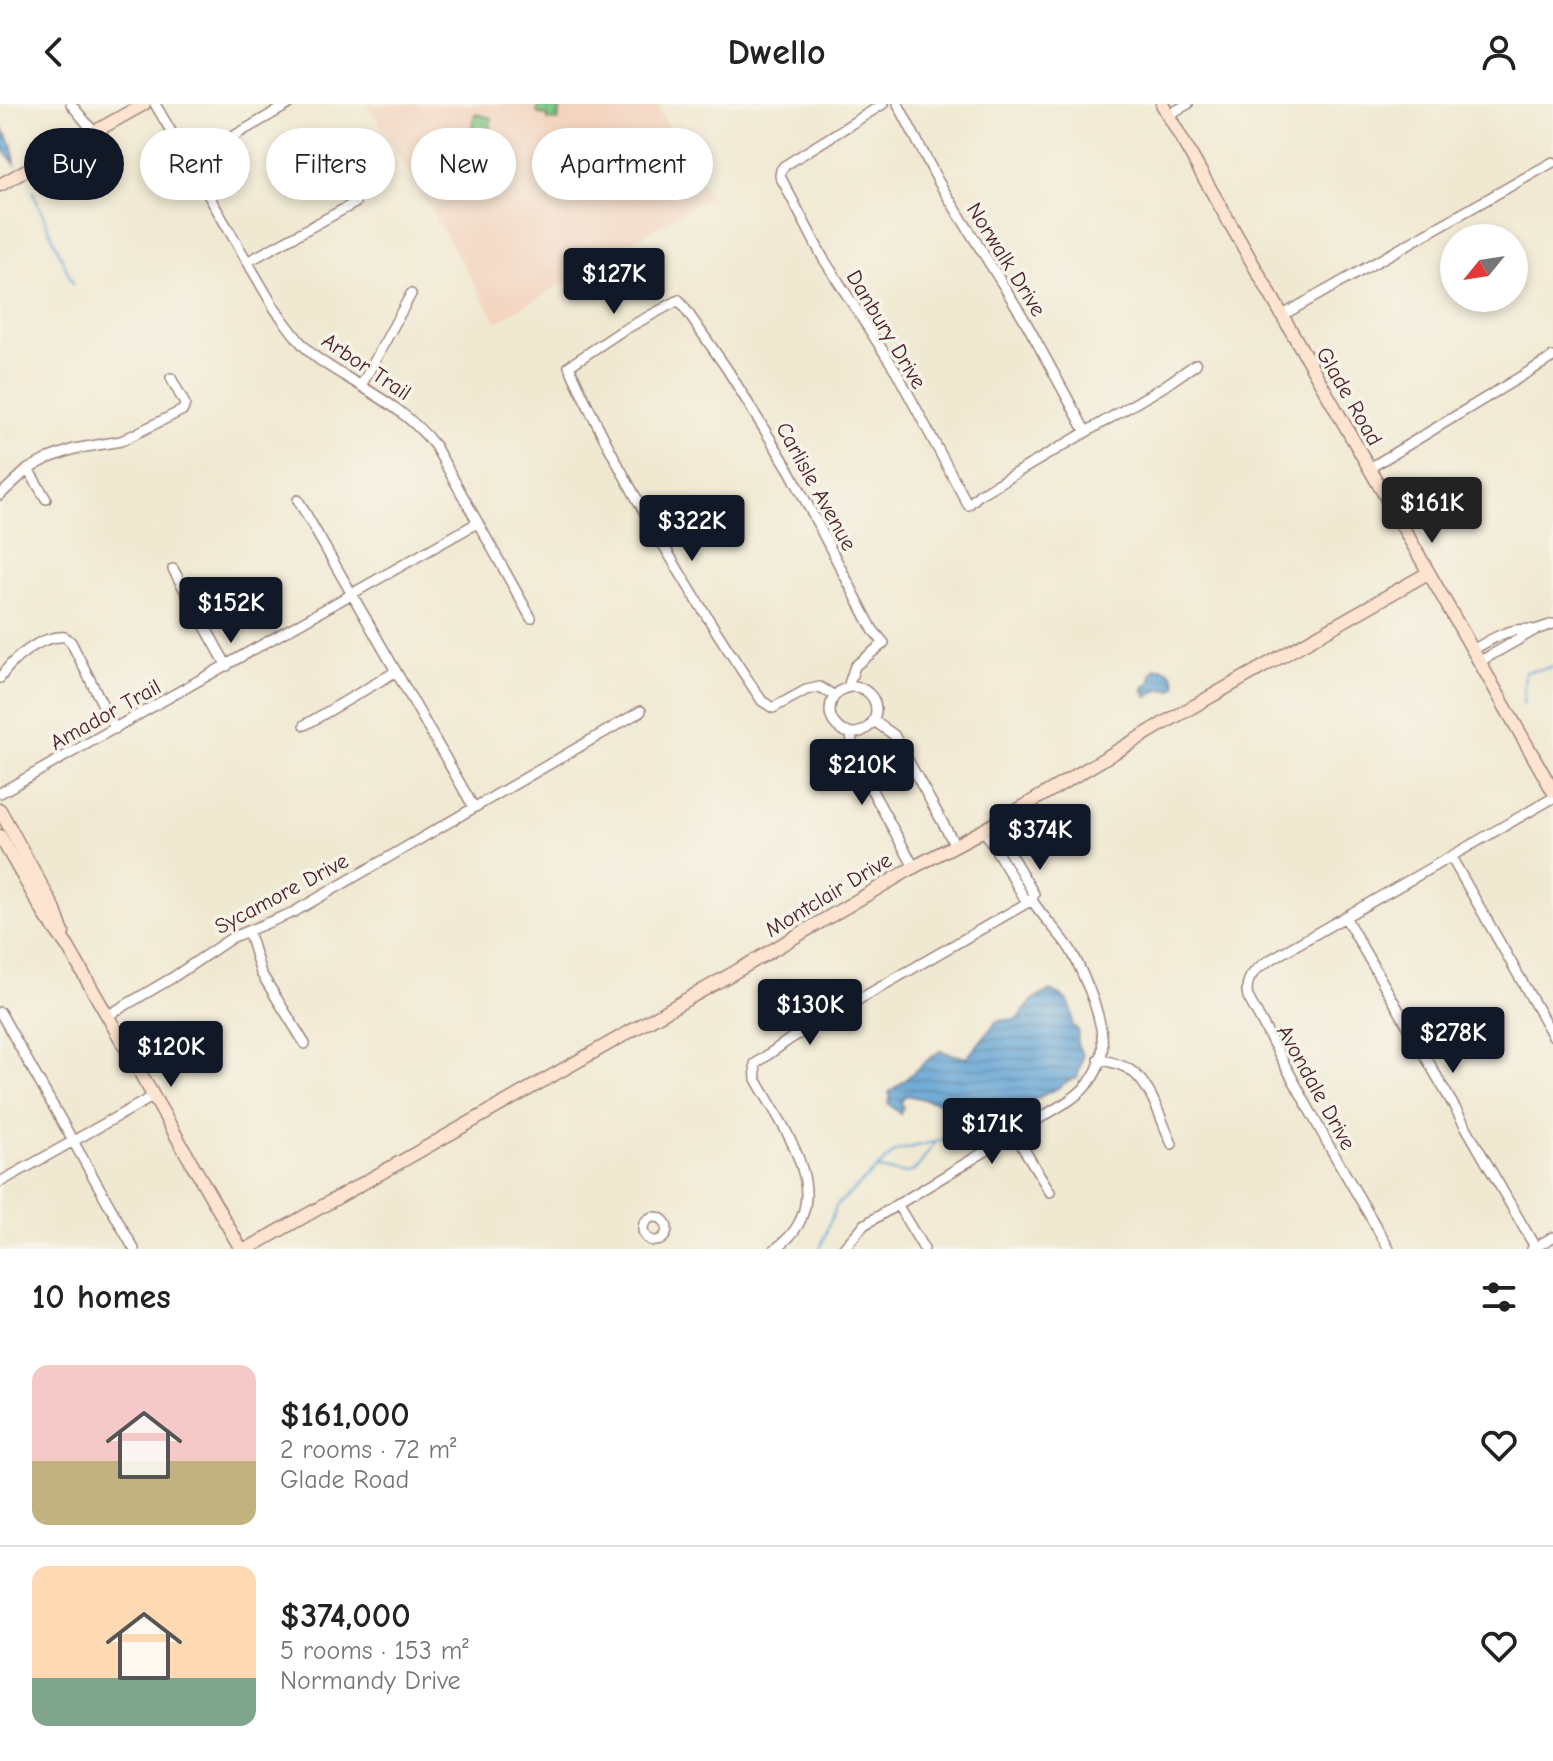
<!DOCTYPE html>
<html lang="en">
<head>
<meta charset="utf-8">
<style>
  body { margin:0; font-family:"Comic Neue",sans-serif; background:#f2f2f2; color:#222; height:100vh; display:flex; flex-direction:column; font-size:30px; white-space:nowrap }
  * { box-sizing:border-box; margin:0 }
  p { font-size:26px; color:#767676 }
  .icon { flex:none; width:44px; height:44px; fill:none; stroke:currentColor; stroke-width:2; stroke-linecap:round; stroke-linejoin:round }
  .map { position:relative; height:1145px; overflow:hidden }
  .details { display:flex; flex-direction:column; background:#fff; flex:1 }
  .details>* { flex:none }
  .top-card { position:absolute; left:24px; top:24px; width:800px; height:72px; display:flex; gap:16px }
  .needle { width:52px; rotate:240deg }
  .tools { position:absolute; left:1440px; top:120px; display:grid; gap:16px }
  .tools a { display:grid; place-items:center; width:88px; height:88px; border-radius:50%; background:#fff; box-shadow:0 4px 12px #0003; font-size:40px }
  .price { position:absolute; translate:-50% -68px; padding:0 18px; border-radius:8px; background:#111827; color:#fff; font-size:26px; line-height:52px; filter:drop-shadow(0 2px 4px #0008) }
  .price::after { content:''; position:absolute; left:50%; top:48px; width:24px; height:18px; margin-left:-12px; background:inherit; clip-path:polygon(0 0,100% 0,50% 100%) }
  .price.on { background:#222; color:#fff }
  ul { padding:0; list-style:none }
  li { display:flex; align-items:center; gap:24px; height:200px; padding:0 32px }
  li+li { border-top:2px solid #e0e0e0 }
  li span { display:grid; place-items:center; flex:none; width:224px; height:160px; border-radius:16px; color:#555 }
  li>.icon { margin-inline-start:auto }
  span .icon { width:96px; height:96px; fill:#fffc; stroke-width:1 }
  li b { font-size:34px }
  h2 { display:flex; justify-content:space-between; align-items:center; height:96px; padding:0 32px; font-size:34px }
  .tag { padding:0 28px; border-radius:36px; background:#fff; box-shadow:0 4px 12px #0003; font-size:28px; line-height:72px }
  .tag.on { background:#111827; color:#fff }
  header { display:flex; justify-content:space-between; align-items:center; height:104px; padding:0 32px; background:#fff; font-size:36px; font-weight:600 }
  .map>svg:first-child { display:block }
  .built { fill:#f3d4bf }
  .green { fill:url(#green-dots); stroke:#647459; stroke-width:2 }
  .water { fill:url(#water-rules); stroke:#556180; stroke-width:2 }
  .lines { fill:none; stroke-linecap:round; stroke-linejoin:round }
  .stream { stroke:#60a3d4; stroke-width:2 }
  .street-casing { stroke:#9d847e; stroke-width:12 }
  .secondary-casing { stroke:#9d847e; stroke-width:15 }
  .street { stroke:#fff; stroke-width:9 }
  .secondary { stroke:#fde4d0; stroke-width:12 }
  .labels { text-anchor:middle; stroke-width:7; stroke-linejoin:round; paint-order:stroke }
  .street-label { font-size:22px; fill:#4a1f2b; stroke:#f7f3e8 }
</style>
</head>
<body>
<header><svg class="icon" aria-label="back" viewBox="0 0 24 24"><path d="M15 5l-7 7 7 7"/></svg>Dwello<svg class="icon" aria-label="person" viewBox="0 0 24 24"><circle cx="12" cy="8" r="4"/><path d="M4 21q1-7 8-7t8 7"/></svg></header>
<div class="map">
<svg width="1553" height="1145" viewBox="0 0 1553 1145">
  <defs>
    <pattern id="green-dots" width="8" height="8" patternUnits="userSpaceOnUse" patternTransform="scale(2)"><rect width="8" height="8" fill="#7fca87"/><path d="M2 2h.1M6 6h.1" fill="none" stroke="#6fad75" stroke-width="1.8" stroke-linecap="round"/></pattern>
    <pattern id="water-rules" width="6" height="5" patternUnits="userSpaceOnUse" patternTransform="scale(2)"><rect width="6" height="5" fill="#60a3d4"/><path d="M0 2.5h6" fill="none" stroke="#5184ac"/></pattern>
  </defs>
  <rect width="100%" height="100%" fill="#f7f3e8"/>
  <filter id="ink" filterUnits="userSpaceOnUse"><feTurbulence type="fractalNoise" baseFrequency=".0125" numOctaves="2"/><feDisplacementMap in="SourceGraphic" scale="16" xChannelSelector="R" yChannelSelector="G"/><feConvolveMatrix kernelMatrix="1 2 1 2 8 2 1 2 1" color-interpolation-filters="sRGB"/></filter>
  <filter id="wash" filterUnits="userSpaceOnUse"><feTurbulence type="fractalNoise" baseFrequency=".006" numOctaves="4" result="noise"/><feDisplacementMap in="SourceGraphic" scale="32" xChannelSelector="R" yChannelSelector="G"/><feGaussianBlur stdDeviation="1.8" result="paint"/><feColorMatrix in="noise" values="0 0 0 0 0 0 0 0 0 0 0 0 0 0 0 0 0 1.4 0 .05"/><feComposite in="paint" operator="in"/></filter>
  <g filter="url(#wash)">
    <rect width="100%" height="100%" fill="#f0e9d2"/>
    <path class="built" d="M368,0H656L710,92L497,218Z"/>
    <path class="green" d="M539,0L561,2L558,17L548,16V12L537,9Z
      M475,10L492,14L485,43L468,39Z"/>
    <path class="water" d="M0,21L13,42L15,60L0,41Z
      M1157,564C1168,563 1176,571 1176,582L1172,586L1161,585L1147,593L1143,585L1151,577L1152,569Z
      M1049,887C1069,893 1074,901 1072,921L1078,926L1077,940L1083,952L1077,974C1065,976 1063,982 1054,986C1043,991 1036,994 1026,1002H1004L990,1010L988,1020L975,1033L953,1002L906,991L901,998L903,1004L900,1010L888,999L891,993L889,989C894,982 899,982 904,977C917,965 925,957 940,947L967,954L997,917L1018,915L1033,896Z"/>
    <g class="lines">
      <path class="stream" d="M33,88L73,180
        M1523,600L1525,568L1553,563
        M878,1065C920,1074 911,1070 935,1039
        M820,1145L836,1102L896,1047L942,1036L969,1019"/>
    </g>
  </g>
  <g filter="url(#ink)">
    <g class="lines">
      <g class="street-casing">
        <path id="street" d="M71,0L93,27
          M155,0L275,205C289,223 302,244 321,257C361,284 404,302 435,342L531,514
          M883,0L784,62L781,66L780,72L823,154L896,267L968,401L980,390L1163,283L1196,260
          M898,0L938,77L1023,213L1086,328
          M1168,11L1188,0
          M189,58L289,0
          M247,158L355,99
          M1281,212L1553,58
          M362,280L411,190
          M28,365L46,395
          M1368,365L1553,253
          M0,391L28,365L49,354L74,345L121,337L183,306L185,300L171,274
          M298,396L473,702
          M173,465L227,562
          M1473,546C1493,534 1511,522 1535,526
          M1479,558L1535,526L1553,520
          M0,574C12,555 41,531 65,533L71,538L115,625
          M830 606a23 23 0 1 1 46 0a23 23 0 1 1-46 0Z
          M835,592L820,583L806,586L773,604L762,597C690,490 623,380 569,262L620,228L679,196L727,265L790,367L873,526L884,539L855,562L848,583
          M874,617L894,631L955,741
          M305,621L395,568
          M851,629L853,652L914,763
          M0,689L477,419
          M1451,753L1553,932
          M1345,813L1535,1143
          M248,827L261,869L305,940
          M0,908L134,1145
          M107,912L172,874L233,833L294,808L641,607
          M1099,955C1110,958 1122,960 1130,966C1152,981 1161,1017 1172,1040
          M1014,1029L1050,1088
          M0,1078L154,992
          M897,1100L924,1145
          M643 1125a12 12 0 1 1 24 0a12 12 0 1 1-24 0Z
          M775,1145C842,1098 784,1026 756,975L755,960L790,935L1032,796L1034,790L993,721
          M843,1145L864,1121L1070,996C1114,965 1106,928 1089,885C1083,872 1078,858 1070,845C1059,828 1043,814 1032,796L1025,795L984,726
          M1389,1145L1328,1040L1248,893C1242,869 1265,859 1282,849L1553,694
          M1532,1145L1553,1133"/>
      </g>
      <g class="secondary-casing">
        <path id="secondary" d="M1162,0L1553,687
          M0,81L144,0
          M0,706L54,804L63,829
          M0,732L45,811L68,843L241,1145
          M247,1145L735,868L914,763L984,726L1159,622L1428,469"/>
      </g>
      <use href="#street" class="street"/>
      <use href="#secondary" class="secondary"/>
    </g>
  </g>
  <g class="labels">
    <g class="street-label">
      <text transform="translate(1007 155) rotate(58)" y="8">Norwalk Drive</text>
      <text transform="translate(887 225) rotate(59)" y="8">Danbury Drive</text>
      <text transform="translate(367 262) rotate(34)" y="8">Arbor Trail</text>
      <text transform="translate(1350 292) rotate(60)" y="8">Glade Road</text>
      <text transform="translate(817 382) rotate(61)" y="8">Carlisle Avenue</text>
      <text transform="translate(105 610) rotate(-29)" y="8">Amador Trail</text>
      <text transform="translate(281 789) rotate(-28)" y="8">Sycamore Drive</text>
      <text transform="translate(828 790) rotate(-31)" y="8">Montclair Drive</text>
      <text transform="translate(1317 983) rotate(61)" y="8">Avondale Drive</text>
    </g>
  </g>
</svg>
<div class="tools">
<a><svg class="needle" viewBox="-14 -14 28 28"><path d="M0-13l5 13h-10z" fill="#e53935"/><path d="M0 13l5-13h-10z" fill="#767676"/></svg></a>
</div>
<b class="price" style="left:614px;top:212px">$127K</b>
<b class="price on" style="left:1432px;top:441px">$161K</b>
<b class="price" style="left:692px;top:459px">$322K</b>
<b class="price" style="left:231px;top:541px">$152K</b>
<b class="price" style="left:862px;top:703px">$210K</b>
<b class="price" style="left:1040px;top:768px">$374K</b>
<b class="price" style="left:810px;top:943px">$130K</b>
<b class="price" style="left:1453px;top:971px">$278K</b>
<b class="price" style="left:171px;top:985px">$120K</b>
<b class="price" style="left:992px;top:1062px">$171K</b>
<div class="top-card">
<a class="tag on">Buy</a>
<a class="tag">Rent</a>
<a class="tag">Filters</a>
<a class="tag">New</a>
<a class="tag">Apartment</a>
</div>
</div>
<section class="details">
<h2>10 homes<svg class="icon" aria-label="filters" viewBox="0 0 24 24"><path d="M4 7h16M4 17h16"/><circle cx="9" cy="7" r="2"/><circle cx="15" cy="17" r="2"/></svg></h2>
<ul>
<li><span style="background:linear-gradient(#f6c9c9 60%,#c2b280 0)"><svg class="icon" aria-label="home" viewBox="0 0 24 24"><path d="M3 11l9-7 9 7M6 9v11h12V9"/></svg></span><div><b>$161,000</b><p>2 rooms · 72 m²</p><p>Glade Road</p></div><svg class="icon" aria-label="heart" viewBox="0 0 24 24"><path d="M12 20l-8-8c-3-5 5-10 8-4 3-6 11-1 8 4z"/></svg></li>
<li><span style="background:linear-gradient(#ffd9b3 70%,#7fa58c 0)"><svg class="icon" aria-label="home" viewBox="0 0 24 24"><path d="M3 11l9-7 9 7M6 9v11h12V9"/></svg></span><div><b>$374,000</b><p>5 rooms · 153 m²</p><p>Normandy Drive</p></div><svg class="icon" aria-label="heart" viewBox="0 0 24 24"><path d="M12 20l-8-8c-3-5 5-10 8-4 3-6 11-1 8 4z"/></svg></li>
</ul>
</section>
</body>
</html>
